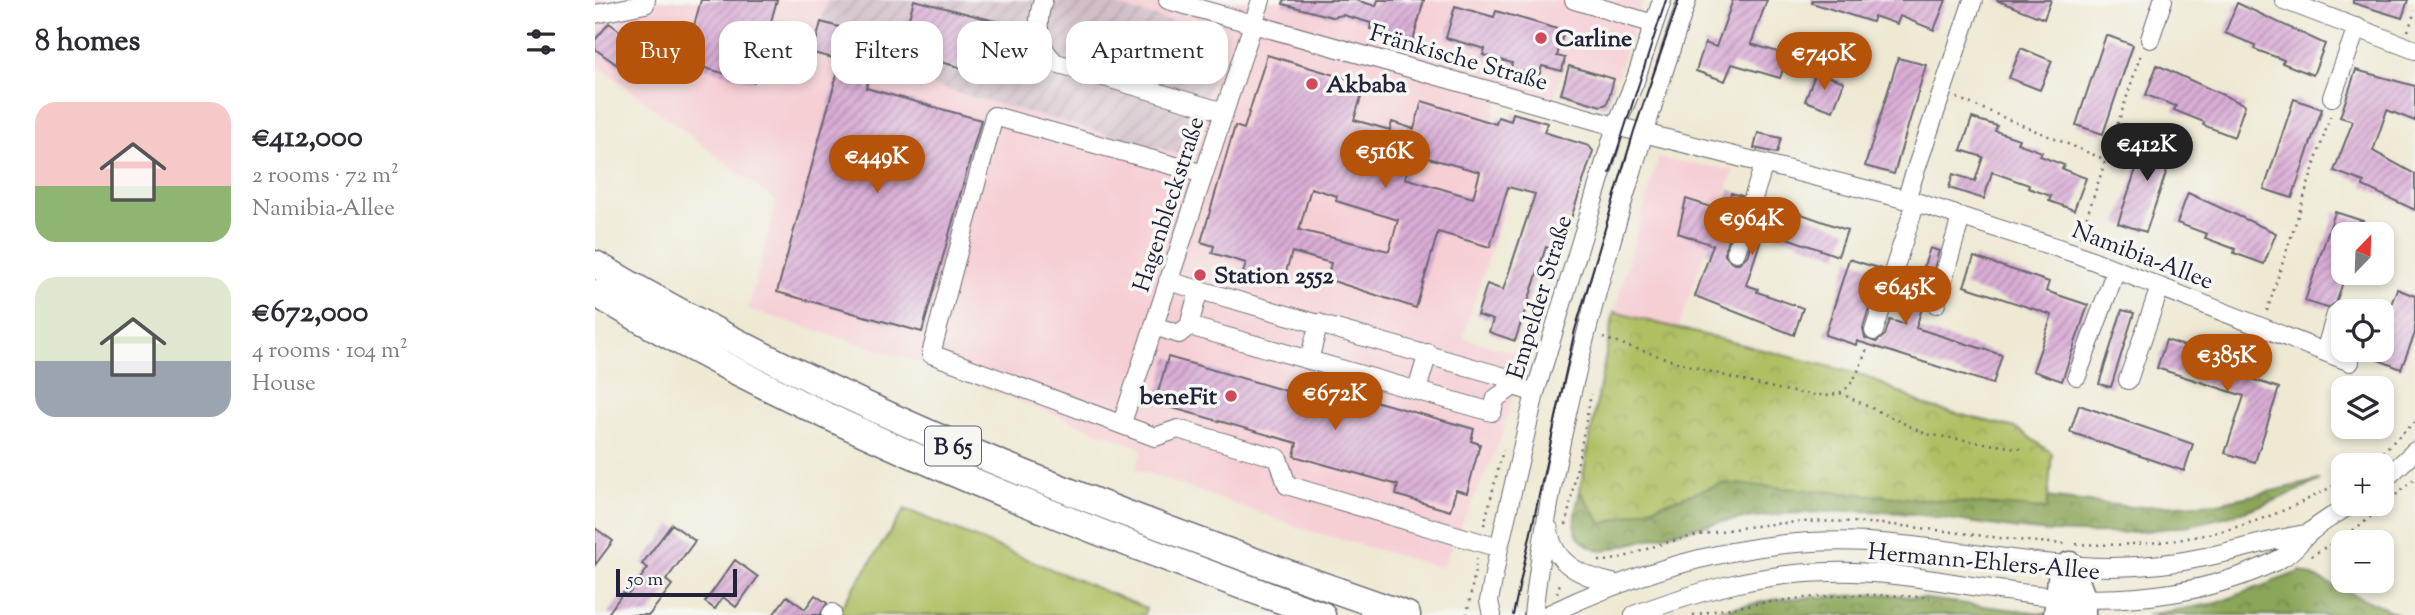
<!DOCTYPE html>
<html lang="en">
<head>
<meta charset="utf-8">
<style>
  body { margin:0; font-family:"Sorts Mill Goudy",serif; background:#f7f7f7; color:#2b2b33; height:100vh; display:flex; flex-direction:column; font-size:26px; white-space:nowrap }
  * { box-sizing:border-box; margin:0 }
  p { font-size:23px; color:#7c7c81 }
  .icon { flex:none; width:38px; height:38px; fill:none; stroke:currentColor; stroke-width:2; stroke-linecap:round; stroke-linejoin:round }
  .map { position:relative; flex:1; overflow:hidden }
  .drawer { display:flex; flex-direction:column; background:#fff; width:595px }
  .drawer>* { flex:none }
  .hud { position:absolute; left:21px; top:21px; width:665px; height:63px; display:flex; gap:14px }
  .needle { width:46px; rotate:23deg }
  .controls { position:absolute; left:1736px; top:222px; display:grid; gap:14px }
  .controls a { display:grid; place-items:center; width:63px; height:63px; border-radius:14px; background:#fff; box-shadow:0 4px 10px #0003; font-size:35px }
  .scale { position:absolute; left:21px; bottom:18px; width:121px; box-sizing:border-box; padding-left:7px; border:4px solid #22223b; border-top:0; font-size:19px; line-height:24px; white-space:nowrap; color:#22223b; -webkit-text-stroke:5px #f6f6f2; paint-order:stroke }
  .price { position:absolute; translate:-50% -60px; padding:0 16px; border-radius:24px; background:#b45309; color:#fff; font-size:23px; line-height:46px; filter:drop-shadow(0 2px 4px #0008) }
  .price::after { content:''; position:absolute; left:50%; top:42px; width:21px; height:16px; margin-left:-10px; background:inherit; clip-path:polygon(0 0,100% 0,50% 100%) }
  .price.selected { background:#222; color:#fff }
  ul { padding:0; list-style:none }
  li { display:flex; align-items:center; gap:21px; height:175px; padding:0 35px }
  li span { display:grid; place-items:center; flex:none; width:196px; height:140px; border-radius:21px; color:#555 }
  li>.icon { margin-inline-start:auto }
  span .icon { width:84px; height:84px; fill:#fffc; stroke-width:1 }
  li b { font-size:30px }
  h2 { display:flex; justify-content:space-between; align-items:center; height:84px; padding:0 35px; font-size:30px }
  .pill { padding:0 24px; border-radius:21px; background:#fff; box-shadow:0 4px 10px #0003; font-size:24px; line-height:63px }
  .pill.selected { background:#b45309; color:#fff }
  main { display:flex; flex:1; min-height:0 }
  .map>svg:first-child { display:block }
  .built { fill:#f6cfd5 }
  .industrial { fill:url(#industrial-furrows) }
  .grass { fill:#afbf62; stroke:#68704e; stroke-width:2 }
  .forest { fill:url(#forest-crowns); stroke:#56644a; stroke-width:2 }
  .park { fill:url(#park-crowns); stroke:#68704e; stroke-width:2 }
  .building { fill:url(#building-hatch); fill-rule:evenodd }
  .lines { fill:none; stroke-linecap:round; stroke-linejoin:round }
  .minor-casing { stroke:#696870; stroke-width:20 }
  .highway-casing { stroke:#696870; stroke-width:29 }
  .path { stroke:#696870; stroke-width:2.5; stroke-dasharray:2 5; stroke-linecap:butt }
  .minor { stroke:#fff; stroke-width:18 }
  .highway { stroke:#fff; stroke-width:26 }
  .tram { stroke:#22223b; stroke-width:2 }
  .poi-dot { fill:#d1495b; stroke:#f6f6f2; stroke-width:2.5 }
  .labels { text-anchor:middle; stroke-width:7; stroke-linejoin:round; paint-order:stroke }
  .shield { fill:#f6f6f2; stroke:#626272; stroke-width:2 }
  .shield-label { font-size:23px; font-weight:bold; fill:#22223b }
  .poi-label { font-size:24px; font-weight:bold; fill:#22223b; stroke:#f6f6f2; text-anchor:start }
  .street-label { font-size:24px; fill:#22223b; stroke:#f6f6f2 }
</style>
</head>
<body>
<main>
<section class="drawer">
<h2>8 homes<svg class="icon" aria-label="filters" viewBox="0 0 24 24"><path d="M4 7h16M4 17h16"/><circle cx="9" cy="7" r="2"/><circle cx="15" cy="17" r="2"/></svg></h2>
<ul>
<li><span style="background:linear-gradient(#f6c9c9 60%,#8fb573 0)"><svg class="icon" aria-label="home" viewBox="0 0 24 24"><path d="M3 11l9-7 9 7M6 9v11h12V9"/></svg></span><div><b>€412,000</b><p>2 rooms · 72 m²</p><p>Namibia-Allee</p></div></li>
<li><span style="background:linear-gradient(#dfe7d0 60%,#9aa5b1 0)"><svg class="icon" aria-label="home" viewBox="0 0 24 24"><path d="M3 11l9-7 9 7M6 9v11h12V9"/></svg></span><div><b>€672,000</b><p>4 rooms · 104 m²</p><p>House</p></div></li>
</ul>
</section>
<div class="map">
<svg width="1820" height="615" viewBox="0 0 1820 615">
  <defs>
    <pattern id="industrial-furrows" width="10" height="10" patternUnits="userSpaceOnUse" patternTransform="scale(1.75)"><rect width="10" height="10" fill="#d1bdc8"/><path d="M-1 1l2-2M0 10L10 0M9 11l2-2" fill="none" stroke="#b3a2ad"/></pattern>
    <pattern id="forest-crowns" width="20" height="18" patternUnits="userSpaceOnUse" patternTransform="scale(1.75)"><rect width="20" height="18" fill="#8ba658"/><path d="M2 6a3 3 0 1 1 6 0M12 15a3 3 0 1 1 6 0" fill="none" stroke="#71874a"/></pattern>
    <pattern id="park-crowns" width="20" height="18" patternUnits="userSpaceOnUse" patternTransform="scale(1.75)"><rect width="20" height="18" fill="#afbf62"/><path d="M2 6a3 3 0 1 1 6 0M12 15a3 3 0 1 1 6 0" fill="none" stroke="#96a456"/></pattern>
    <pattern id="building-hatch" width="6" height="6" patternUnits="userSpaceOnUse" patternTransform="scale(1.75)"><rect width="6" height="6" fill="#daadd6"/><path d="M-1 1l2-2M0 6l6-6M5 7l2-2" fill="none" stroke="#b08caf"/></pattern>
  </defs>
  <rect width="100%" height="100%" fill="#f6f6f2"/>
  <filter id="ink" filterUnits="userSpaceOnUse"><feTurbulence type="fractalNoise" baseFrequency=".0143" numOctaves="2"/><feDisplacementMap in="SourceGraphic" scale="14" xChannelSelector="R" yChannelSelector="G"/><feConvolveMatrix kernelMatrix="1 2 1 2 8 2 1 2 1" color-interpolation-filters="sRGB"/></filter>
  <filter id="wash" filterUnits="userSpaceOnUse"><feTurbulence type="fractalNoise" baseFrequency=".00686" numOctaves="4" result="noise"/><feDisplacementMap in="SourceGraphic" scale="28" xChannelSelector="R" yChannelSelector="G"/><feGaussianBlur stdDeviation="1.57" result="paint"/><feColorMatrix in="noise" values="0 0 0 0 0 0 0 0 0 0 0 0 0 0 0 0 0 1.4 0 .05"/><feComposite in="paint" operator="in"/></filter>
  <g filter="url(#wash)">
    <rect width="100%" height="100%" fill="#eee9d3"/>
    <path class="built" d="M0,0H1048L1022,77L970,62L956,112L904,98L877,189L911,200L868,338L929,355L906,439L847,568L712,530L540,469L548,449L332,365L153,309L182,202L0,63Z
      M1063,158L1139,170L1083,328L1019,312Z"/>
    <path class="industrial" d="M232,0H500L618,33L627,41V47L591,156L218,53Z
      M1134,189L1178,205L1158,268L1111,252Z"/>
    <path class="grass" d="M310,509L551,608L549,615H241Z"/>
    <path class="forest" d="M1725,480C1638,524 1556,538 1459,532C1392,528 1326,510 1258,511C1217,512 1172,514 1131,521C1090,528 1049,541 1008,551C972,542 978,521 985,491L1007,524L1128,483L1452,509V497L1537,507L1623,503Z
      M1706,571L1805,615H1552L1622,603Z
      M1291,594L1461,615H1098L1183,599Z"/>
    <path class="park" d="M1019,312L1271,376L1334,407L1421,428L1457,453L1452,509L1128,483L1007,524L985,491Z"/>
    <g id="blocks">
      <path class="building" d="M106,0H182L159,82L89,62Z
        M319,0L427,28L412,80L305,51Z
        M689,0H760L781,6L783,0H829L818,41L775,29L776,23L748,15L737,17L688,4Z
        M1138,0H1172L1156,44L1193,55L1185,78L1137,64L1130,81L1101,71L1110,43L1121,47Z
        M1217,0H1351L1339,30L1305,16L1302,24L1279,16L1277,22L1217,3Z
        M1401,0H1456L1449,19Z
        M1758,0H1813L1807,18L1758,3Z
        M1642,3L1730,44L1718,75L1687,63L1689,60L1659,49L1660,45L1630,33Z
        M860,6L899,17L901,11L969,31L962,56L970,58L967,71L947,66L944,76L916,68L917,63L888,55L890,49L851,38Z
        M226,22L284,38L271,88L386,120L327,332L182,292L246,60L218,53Z
        M14,23L52,50L35,74L0,49V40Z
        M1511,35L1538,45L1508,134L1481,125Z
        M1426,48L1457,61L1445,90L1414,78Z
        M672,55L770,84L759,120L795,130L797,122L819,129L827,101L901,124L903,117L916,121L918,113L952,123L949,132L994,146L998,151L965,252L951,247L920,341L894,332L898,320L882,315L892,284L908,290L940,194L913,187L895,247L843,232L821,308L732,279L736,263L697,252L687,285L648,273L651,263L617,253L619,246L606,242L640,126L649,129ZM818,154L885,172L878,198L810,178ZM716,188L742,196L741,201L803,220L794,251L704,230Z
        M1303,58L1331,65L1299,174L1270,166Z
        M1562,65L1650,105L1639,137L1608,125L1609,122L1579,110L1581,106L1551,95Z
        M974,66L1019,79L1012,104L1006,106L966,94Z
        M1761,70L1820,86V121L1792,110L1778,151L1820,174V210L1768,186L1769,182L1739,171L1758,121L1745,117Z
        M1221,72L1249,82L1238,111L1210,101Z
        M1699,99L1727,109L1697,198L1669,189Z
        M1377,118L1402,126L1400,131L1424,139L1422,143L1447,152L1445,156L1469,165L1467,169L1491,178L1479,210L1454,201L1456,196L1433,188L1434,185L1397,172L1389,199L1354,188L1358,174L1380,181L1388,157L1366,150Z
        M1163,133L1186,138L1182,153L1159,148Z
        M1553,133L1581,143L1551,232L1523,223Z
        M1136,193L1147,196L1130,249V255L1137,263H1144L1152,256L1168,205L1180,208L1181,205L1252,230L1243,256L1169,230L1151,285L1163,289L1162,292L1208,308L1199,335L1100,296L1118,245L1083,233L1091,199L1129,211Z
        M1593,193L1681,233L1669,264L1639,253L1640,249L1610,238L1612,234L1582,223Z
        M1740,212L1768,221L1764,234H1748V273H1751L1741,303L1732,308L1710,301Z
        M1335,248L1344,251L1321,328L1407,355L1398,384L1262,341L1261,345L1230,335L1254,259L1286,269L1268,328L1270,338L1281,342L1290,335L1295,320L1309,324Z
        M1379,257L1454,282L1451,291L1493,305L1467,381L1438,371L1457,315L1369,286Z
        M1802,289L1820,296V333L1806,369L1761,351L1787,350V328Z
        M1527,310L1539,313L1516,387L1504,384Z
        M1571,340L1644,364L1641,374L1684,388L1660,462L1630,453L1649,396L1562,368Z
        M573,357L772,414L776,400L879,429L876,441L885,444L872,493L861,490L855,511L801,495L803,485L699,456L702,443L560,403Z
        M1484,405L1598,444L1589,471L1475,432Z
        M77,524L100,541L71,580L77,585L54,615H12L28,593L32,596L53,568L47,564Z
        M0,528L18,541L0,565Z
        M140,560L163,577L141,607L128,597L120,609L110,602Z
        M220,595L232,603L225,615H178L192,596L210,609Z"/>
    </g>
  </g>
  <g filter="url(#ink)">
    <use href="#blocks" fill-opacity="0" stroke="#696870" stroke-width="2"/>
    <g class="lines">
      <g class="minor-casing">
        <path id="minor" d="M448,0C441,22 441,46 461,63L629,112
          M573,0L1013,124L1321,202L1479,253L1755,362
          M979,0L1059,24
          M1689,0L1820,50
          M0,14L50,4L51,0
          M1555,39L1568,0
          M1737,97L1762,27
          M609,174L399,116L336,354L560,437L583,429L683,458L692,485L904,548
          M1311,199L1378,0
          M1141,252L1169,164
          M573,281L910,377L919,386L940,393
          M1341,304L1366,217
          M559,326L584,334L594,326L604,289
          M594,326L897,412L901,398L919,386
          M1279,331L1321,202
          M1730,352L1741,314
          M714,360L724,323
          M1482,376L1521,270
          M1533,380L1565,287
          M822,390L833,353
          M527,423L666,0
          M1787,482L1820,451
          M954,529C958,566 990,577 1021,584
          M236,615L237,613
          M897,615L894,601L904,548L940,393L1021,126L1040,81L1067,0
          M938,615C961,406 1026,199 1092,0
          M952,615C1053,566 1161,536 1273,542C1354,547 1434,566 1515,567C1548,567 1583,563 1615,556C1648,549 1679,538 1713,534
          M1039,615C1103,591 1166,573 1235,572C1311,570 1387,591 1462,597C1536,603 1619,593 1685,559C1697,553 1703,544 1712,535C1724,523 1742,514 1756,504"/>
      </g>
      <g class="highway-casing">
        <path id="highway" d="M0,264C260,417 528,517 812,615
          M0,293C229,430 477,525 727,615
          M1462,615L1466,579L1475,565L1487,597V615"/>
      </g>
      <path class="path" d="M1813,31L1820,11
        M1362,98L1511,160
        M1485,237L1546,54
        M1672,311L1736,114
        M1008,338C1047,350 1216,409 1246,392C1261,384 1266,362 1273,347
        M1245,393L1331,434L1427,449
        M1772,466L1820,422
        M889,525L908,450
        M971,525L996,394
        M1481,544C1578,549 1665,530 1748,480
        M1716,556L1765,526L1820,478
        M1004,561C1027,561 1048,549 1070,543C1109,533 1150,526 1190,523C1285,515 1377,539 1471,544
        M962,593L966,580
        M872,615L882,559
        M1098,615C1180,599 1251,590 1335,598"/>
      <use href="#minor" class="minor"/>
      <use href="#highway" class="highway"/>
      <path class="tram" d="M1015,173L1071,0
        M918,615L980,330L1039,131L1084,0"/>
    </g>
  </g>
  <g class="poi-dot">
    <circle cx="946" cy="38" r="7"/>
    <circle cx="717" cy="84" r="7"/>
    <circle cx="605" cy="275" r="7"/>
    <circle cx="636" cy="396" r="7"/>
  </g>
  <g class="labels">
    <rect class="shield" x="330" y="426.5" width="56" height="39" rx="5"/>
    <g class="shield-label">
      <text x="358" y="454">B 65</text>
    </g>
    <g class="poi-label">
      <text x="960" y="46">Carline</text>
      <text x="731" y="92">Akbaba</text>
      <text x="619" y="283">Station 2552</text>
      <text x="622" y="404" text-anchor="end">beneFit</text>
    </g>
    <g class="street-label">
      <text transform="translate(864 57) rotate(16)" y="8">Fränkische Straße</text>
      <text transform="translate(573 204) rotate(-72)" y="8">Hagenbleckstraße</text>
      <text transform="translate(1548 255) rotate(21)" y="8">Namibia-Allee</text>
      <text transform="translate(944 297) rotate(-73)" y="8">Empelder Straße</text>
      <text transform="translate(1389 561) rotate(5)" y="8">Hermann-Ehlers-Allee</text>
    </g>
  </g>
</svg>
<div class="controls">
<a><svg class="needle" viewBox="-14 -14 28 28"><path d="M0-13l5 13h-10z" fill="#e53935"/><path d="M0 13l5-13h-10z" fill="#7c7c81"/></svg></a>
<a><svg class="icon" aria-label="locate" viewBox="0 0 24 24"><circle cx="12" cy="12" r="6"/><path d="M12 2v4M12 18v4M2 12h4M18 12h4"/></svg></a>
<a><svg class="icon" aria-label="layers" viewBox="0 0 24 24"><path d="M12 4l9 5-9 5-9-5zM3 14l9 5 9-5"/></svg></a>
<a>+</a>
<a>−</a>
</div>
<div class="scale">50 m</div>
<b class="price" style="left:1229px;top:92px">€740K</b>
<b class="price selected" style="left:1552px;top:183px">€412K</b>
<b class="price" style="left:790px;top:190px">€516K</b>
<b class="price" style="left:282px;top:195px">€449K</b>
<b class="price" style="left:1157px;top:257px">€964K</b>
<b class="price" style="left:1310px;top:326px">€645K</b>
<b class="price" style="left:1632px;top:394px">€385K</b>
<b class="price" style="left:740px;top:432px">€672K</b>
<div class="hud">
<a class="pill selected">Buy</a>
<a class="pill">Rent</a>
<a class="pill">Filters</a>
<a class="pill">New</a>
<a class="pill">Apartment</a>
</div>
</div>
</main>
</body>
</html>
